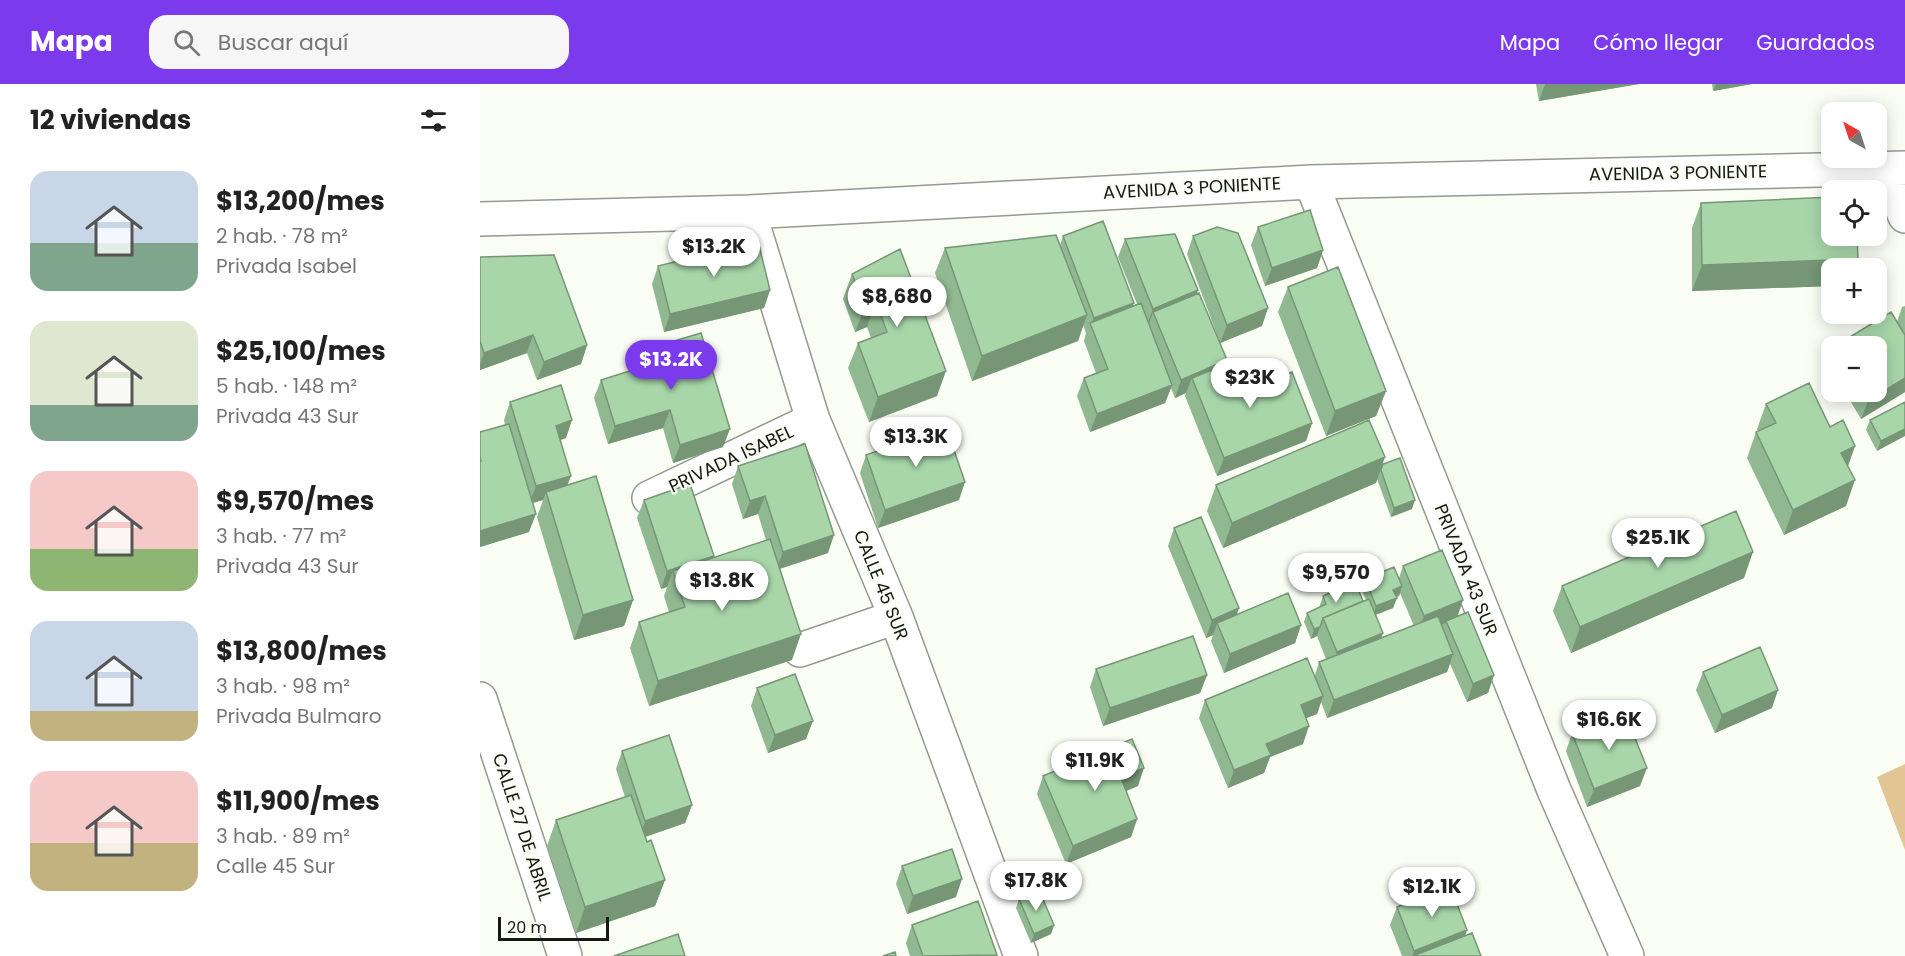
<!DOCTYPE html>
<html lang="es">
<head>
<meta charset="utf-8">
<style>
  body { margin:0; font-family:Poppins,sans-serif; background:#f6f6f6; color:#222; height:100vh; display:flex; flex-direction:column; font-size:22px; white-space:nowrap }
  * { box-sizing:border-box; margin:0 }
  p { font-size:20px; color:#767676 }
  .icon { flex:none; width:33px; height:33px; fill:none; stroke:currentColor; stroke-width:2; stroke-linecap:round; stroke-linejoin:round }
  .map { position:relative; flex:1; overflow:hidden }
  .panel { display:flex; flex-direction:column; background:#fff; width:480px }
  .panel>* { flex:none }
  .needle { width:39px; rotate:321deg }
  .tools { position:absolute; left:1341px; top:18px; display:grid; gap:12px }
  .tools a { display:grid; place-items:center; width:66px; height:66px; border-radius:12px; background:#fff; box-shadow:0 3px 15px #0003; font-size:30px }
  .scale { position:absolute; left:18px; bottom:15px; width:111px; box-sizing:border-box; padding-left:6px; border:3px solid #171815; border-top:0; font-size:16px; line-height:21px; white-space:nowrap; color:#171815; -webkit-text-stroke:4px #f9fdf3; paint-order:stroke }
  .price { position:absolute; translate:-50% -51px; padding:0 14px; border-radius:21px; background:#fff; color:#222; font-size:20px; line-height:39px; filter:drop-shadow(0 2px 3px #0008) }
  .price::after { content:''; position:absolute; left:50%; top:36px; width:18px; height:14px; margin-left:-9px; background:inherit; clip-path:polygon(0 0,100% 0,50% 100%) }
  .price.active { background:#7c3aed; color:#fff }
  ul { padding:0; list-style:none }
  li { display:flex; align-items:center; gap:18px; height:150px; padding:0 30px }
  li span { display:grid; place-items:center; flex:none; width:168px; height:120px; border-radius:18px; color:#555 }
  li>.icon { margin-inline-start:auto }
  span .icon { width:72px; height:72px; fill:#fffc; stroke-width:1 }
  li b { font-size:26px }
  h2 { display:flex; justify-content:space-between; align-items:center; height:72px; padding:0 30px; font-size:26px }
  header { display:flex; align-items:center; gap:36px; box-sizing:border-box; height:84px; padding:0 30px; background:#7c3aed; color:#fff }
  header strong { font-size:28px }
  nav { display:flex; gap:33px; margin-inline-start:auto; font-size:21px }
  .search { width:420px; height:54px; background:#f6f6f6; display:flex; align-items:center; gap:15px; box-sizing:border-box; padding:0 21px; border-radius:18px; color:#767676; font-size:22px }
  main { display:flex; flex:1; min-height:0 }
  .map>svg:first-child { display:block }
  .green { fill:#e3c494 }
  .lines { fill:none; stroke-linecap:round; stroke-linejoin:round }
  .minor-casing { stroke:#969990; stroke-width:36 }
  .minor { stroke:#fff; stroke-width:33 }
  .wall { fill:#90b891; fill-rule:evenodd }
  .shaded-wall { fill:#769676 }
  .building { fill:#a8d6a9; stroke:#769676; stroke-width:1.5 }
  .labels { text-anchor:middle; stroke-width:4.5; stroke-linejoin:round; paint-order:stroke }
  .street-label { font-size:18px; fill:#171815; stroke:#f9fdf3 }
</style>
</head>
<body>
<header>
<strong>Mapa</strong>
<div class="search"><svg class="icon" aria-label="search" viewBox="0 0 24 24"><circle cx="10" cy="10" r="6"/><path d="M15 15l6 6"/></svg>Buscar aquí</div>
<nav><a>Mapa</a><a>Cómo llegar</a><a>Guardados</a></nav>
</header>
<main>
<section class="panel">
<h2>12 viviendas<svg class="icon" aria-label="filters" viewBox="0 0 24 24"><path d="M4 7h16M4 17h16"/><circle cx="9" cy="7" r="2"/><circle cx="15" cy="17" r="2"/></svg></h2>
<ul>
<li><span style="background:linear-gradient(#c9d6e8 60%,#7fa58c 0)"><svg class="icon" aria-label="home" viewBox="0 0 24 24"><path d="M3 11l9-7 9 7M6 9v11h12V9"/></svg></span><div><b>$13,200/mes</b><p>2 hab. · 78 m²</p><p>Privada Isabel</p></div></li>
<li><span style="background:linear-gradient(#dfe7d0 70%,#7fa58c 0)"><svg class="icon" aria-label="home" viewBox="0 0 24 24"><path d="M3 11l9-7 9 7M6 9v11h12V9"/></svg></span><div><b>$25,100/mes</b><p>5 hab. · 148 m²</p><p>Privada 43 Sur</p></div></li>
<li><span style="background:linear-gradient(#f6c9c9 65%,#8fb573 0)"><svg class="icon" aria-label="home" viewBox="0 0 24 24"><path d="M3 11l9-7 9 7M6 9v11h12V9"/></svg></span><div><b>$9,570/mes</b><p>3 hab. · 77 m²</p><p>Privada 43 Sur</p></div></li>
<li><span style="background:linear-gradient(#c9d6e8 75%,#c2b280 0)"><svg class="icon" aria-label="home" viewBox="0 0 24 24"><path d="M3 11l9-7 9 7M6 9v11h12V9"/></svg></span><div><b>$13,800/mes</b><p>3 hab. · 98 m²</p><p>Privada Bulmaro</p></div></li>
<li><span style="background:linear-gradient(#f6c9c9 60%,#c2b280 0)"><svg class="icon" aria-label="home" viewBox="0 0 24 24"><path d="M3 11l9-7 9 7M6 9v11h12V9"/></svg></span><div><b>$11,900/mes</b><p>3 hab. · 89 m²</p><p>Calle 45 Sur</p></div></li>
</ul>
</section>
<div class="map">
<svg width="1425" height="872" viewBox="0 0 1425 872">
  <rect width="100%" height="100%" fill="#f9fdf3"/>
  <path class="green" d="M1425,680V766L1397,693Z"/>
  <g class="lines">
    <g class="minor-casing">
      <path id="minor" d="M1405,85L1425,132
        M831,98L1074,706L1147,872
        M269,128L333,336L416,533L541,872
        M0,135L269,128L831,98L1425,84
        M169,414L333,336
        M320,566L416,533
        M0,615L85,872"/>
    </g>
    <use href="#minor" class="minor"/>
  </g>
  <path class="wall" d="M1056,0H1159L1059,17Z
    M1232,0H1272L1233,7Z
    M1221,119L1378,175L1375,184H1352V202L1212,207V144Z
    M778,143L843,166L837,184L785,202L771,161Z
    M583,152L653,222L657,220L638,173L645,155L718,206L717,210L746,280L764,307L832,339L826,357L737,392L705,312L706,309L695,314L691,304L685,319L610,348L597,312L604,294L616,289L604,257L606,249L603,241L598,257L492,297L455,189L465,164L580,161Z
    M713,152L782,242L740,259L707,170Z
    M420,165L457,312L389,338L368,284L378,259L391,254L387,243L375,248L363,215L372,190Z
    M0,173L107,261L101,280L57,296L47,269L0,286Z
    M178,182L290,206L284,224L184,248L172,200Z
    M808,203L906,307L896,332L846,352L798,228Z
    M1425,222V308L1381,335L1365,308H1396L1417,238L1422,223Z
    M171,264L243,363L193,379L183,344L128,360L114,314L121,296L164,283Z
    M1352,271V286L1348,280Z
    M30,318L86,354L80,356L87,401L153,516L144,542L94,556L57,433L63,416L52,419L49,448L0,463V348L25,341L24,336Z
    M1425,318L1397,367L1386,346L1390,336Z
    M1286,320L1350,343L1375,362L1368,382L1366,422L1304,451L1267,374L1276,348H1278L1277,345Z
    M386,371L479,416L398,444L380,389Z
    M903,380L932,425L911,433L897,395L896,399L743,464L727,427L736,401Z
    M258,382L348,469L299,485L312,576L169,622L150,564L159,538L189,528L184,512L187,503L181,505L157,434L164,416L234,472L233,474L286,456L278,430L263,435L252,400Z
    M694,444L757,531L821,541L815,559L744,589L731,557L733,551L726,554L688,462Z
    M923,482L977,533L1014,591L1008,609L987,618L970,580L967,588L847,634L841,618L837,630L826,634L823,660L790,673L784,689L748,704L719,634L725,616L835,591L839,578L846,575L837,552L831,555L824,538L827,529L840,523V521L843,512L883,517L886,516L881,504L885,495L919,494ZM920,509L934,542L901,554L903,549L895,530L913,524L916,513L919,512Z
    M1264,494L1091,569L1073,527L1082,502Z
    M616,585L727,591L720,609L623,642L610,603Z
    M1223,588L1292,624L1235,649L1216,606Z
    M277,604L326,655L288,669L271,622Z
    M1092,649L1160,702L1107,723L1086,667Z
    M142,667L212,721L205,739L165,753L185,796L175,822L96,849L67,762L76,736L145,713L136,685Z
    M563,692L658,702L646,707L657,735L651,753L586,780L557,710Z
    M422,782L476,813L427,830L416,800Z
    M539,815L574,841L571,850L551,859L536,824Z
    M917,823L987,846L985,852L1001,872H922L910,841Z
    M432,841L517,871V872H430L426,859Z"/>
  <path class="shaded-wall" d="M1065,0H1159L1059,17Z
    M1236,0H1272L1233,7Z
    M843,166L837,184L785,202L792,184Z
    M1378,175L1375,184H1352V202L1212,207L1222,181Z
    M290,206L284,224L184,248L190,230Z
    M718,206L711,224L673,228L668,243H666L673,225Z
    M396,217L387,243L375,248L385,223Z
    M654,219L647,237L611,242L614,234Z
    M788,224L782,242L740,259L747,241Z
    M607,231L598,257L492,297L502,272Z
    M53,251L47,269L0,286V280L4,269Z
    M107,261L101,280L57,296L64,278Z
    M747,276L741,294H712L706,309L695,314L701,296Z
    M466,287L457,312L389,338L398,313Z
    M1425,294V308L1381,335L1388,317Z
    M692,301L685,319L610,348L617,330Z
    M906,307L896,332L846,352L855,327Z
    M190,326L183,344L128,360L135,342Z
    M92,336L86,354L69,360L76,342Z
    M832,339L826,357L737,392L744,374Z
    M250,345L243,363L193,379L200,361Z
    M1425,345V352L1397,367L1401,357Z
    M1375,362L1366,387L1361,369Z
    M905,373L896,399L743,464L752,439Z
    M91,392L84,410L66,408L63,416L49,420L56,402Z
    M1375,396L1366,422L1304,451L1313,426Z
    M485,398L479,416L398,444L405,426Z
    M285,412L278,430L263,435L270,417Z
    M935,416L932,425L911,433L914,424Z
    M56,430L49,448L0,463V447Z
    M354,451L348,469L296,486L303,468Z
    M1273,468L1264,494L1091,569L1100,543Z
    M234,472L227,490L193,487L187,503L181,505L187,487Z
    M922,502L919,512L910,515L913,506Z
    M917,514L913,524L893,532L896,522Z
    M153,516L144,542L94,556L103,531Z
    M983,516L977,534L966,537V539L937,550L944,532Z
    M759,524L753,542L737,539L733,551L726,554L732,536Z
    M821,541L815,559L744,589L750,570Z
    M840,543L837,552L831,555L834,545Z
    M903,549L897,567L851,586L857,568Z
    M321,550L312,576L169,622L178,597Z
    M973,570L967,588L847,634L854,616Z
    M727,591L720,609L623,642L630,624Z
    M1014,591L1008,609L987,618L993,600Z
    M1298,606L1292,624L1235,649L1242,631Z
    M843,612L837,630L814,639L821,621Z
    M333,637L326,655L288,669L295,651Z
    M829,642L823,660L790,673L784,689L748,704L754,686L786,660Z
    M664,684L658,702L634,712L641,694Z
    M1167,684L1160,702L1107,723L1114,705Z
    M212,721L205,739L159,755L165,737Z
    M657,735L651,753L586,780L593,762Z
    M482,795L476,813L427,830L433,812Z
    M185,796L175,822L96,849L105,823Z
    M574,841L571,850L551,859L554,850Z
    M987,846L980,864L932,872L934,867Z"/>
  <path class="building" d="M1352,113V152H1377L1378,175L1222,181L1221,119Z
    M830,126L843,166L792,184L778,143Z
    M623,137L654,219L614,234L583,152Z
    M737,143L758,149L788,224L747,241L713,152Z
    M695,150L718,206L673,225L645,155Z
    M576,151L607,231L502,272L465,164Z
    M278,157L290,206L190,230L178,182Z
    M420,165L466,287L398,313L378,259L407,248L396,217L385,223L372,190Z
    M74,171L107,261L64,278L53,251L4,269L0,257V173Z
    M858,183L906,307L855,327L808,203Z
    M719,209L747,276L701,296L673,228Z
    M661,219L692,301L617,330L604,294L628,285L610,239Z
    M1411,228L1425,251V294L1388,317L1382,308H1396V262H1355Z
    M221,249L250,345L200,361L190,326L135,342L121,296L175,279L171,264Z
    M752,278L764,307L812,288L832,339L744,374L712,294Z
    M1329,299L1350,343L1363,336L1375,362L1361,369L1375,396L1313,426L1276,348L1296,339L1286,320Z
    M81,301L92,336L76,342L91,392L56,402L30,318Z
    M1425,318V345L1401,357L1390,336Z
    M889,336L905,373L752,439L736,401Z
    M29,340L56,430L0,447V377H1L0,373V348Z
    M466,343L485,398L405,426L386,371Z
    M325,360L354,451L303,468L285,412L270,417L258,382Z
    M920,374L935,416L914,424L901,386L903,380Z
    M116,392L153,516L103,531L66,408Z
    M210,400L234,472L187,487L164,416Z
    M1256,427L1273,468L1100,543L1082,502Z
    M721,433L759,524L732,536L694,444Z
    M290,455L321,550L178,597L159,538L205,523L193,487Z
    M962,466L983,516L944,532L923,482Z
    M914,483L922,502L913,506L917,514L896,522L885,495Z
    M875,498L883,517L843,534L840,543L834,545L827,529L846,520L843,512Z
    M808,509L821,541L750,570L737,539Z
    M889,515L903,549L857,568L843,534Z
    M988,528L1014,591L993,600L966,537Z
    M958,532L973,570L854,616L839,578Z
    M713,552L727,591L630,624L616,585Z
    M1280,563L1298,606L1242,631L1223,588Z
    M827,574L843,612L821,621L829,642L786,660L791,671L754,686L725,616Z
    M315,590L333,637L295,651L277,604Z
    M1145,629L1167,684L1114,705L1092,649Z
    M189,651L212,721L165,737L142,667Z
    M652,655L664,684L641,694L657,735L593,762L563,692Z
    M151,711L167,758L171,756L185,796L105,823L76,736Z
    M472,765L482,795L433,812L422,782Z
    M970,802L987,846L934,867L917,823Z
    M559,806L574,841L554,850L539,815Z
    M498,817L517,871L443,872L432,841Z
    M992,849L1001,872H933Z
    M198,850L205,872H134Z
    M415,868L416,872H403Z"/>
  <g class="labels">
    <g class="street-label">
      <text transform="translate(1198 89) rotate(-1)" y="6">AVENIDA 3 PONIENTE</text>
      <text transform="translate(712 104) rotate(-3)" y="6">AVENIDA 3 PONIENTE</text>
      <text transform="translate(251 375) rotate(-25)" y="6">PRIVADA ISABEL</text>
      <text transform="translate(986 486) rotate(68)" y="6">PRIVADA 43 SUR</text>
      <text transform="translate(401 501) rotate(68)" y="6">CALLE 45 SUR</text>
      <text transform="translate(42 743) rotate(72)" y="6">CALLE 27 DE ABRIL</text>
    </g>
  </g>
</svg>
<div class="tools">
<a><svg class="needle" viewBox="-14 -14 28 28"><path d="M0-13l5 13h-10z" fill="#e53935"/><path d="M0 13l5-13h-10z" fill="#767676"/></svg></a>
<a><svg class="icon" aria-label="locate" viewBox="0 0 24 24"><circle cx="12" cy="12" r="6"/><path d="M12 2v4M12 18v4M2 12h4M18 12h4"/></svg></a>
<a>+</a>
<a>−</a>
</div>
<div class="scale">20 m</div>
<b class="price" style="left:234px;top:194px">$13.2K</b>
<b class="price" style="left:417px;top:244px">$8,680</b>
<b class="price active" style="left:191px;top:307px">$13.2K</b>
<b class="price" style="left:770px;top:325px">$23K</b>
<b class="price" style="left:436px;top:384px">$13.3K</b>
<b class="price" style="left:1178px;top:485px">$25.1K</b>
<b class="price" style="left:856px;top:520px">$9,570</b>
<b class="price" style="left:242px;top:528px">$13.8K</b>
<b class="price" style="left:1129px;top:667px">$16.6K</b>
<b class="price" style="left:615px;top:708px">$11.9K</b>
<b class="price" style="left:556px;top:828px">$17.8K</b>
<b class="price" style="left:952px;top:834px">$12.1K</b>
</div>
</main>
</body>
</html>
